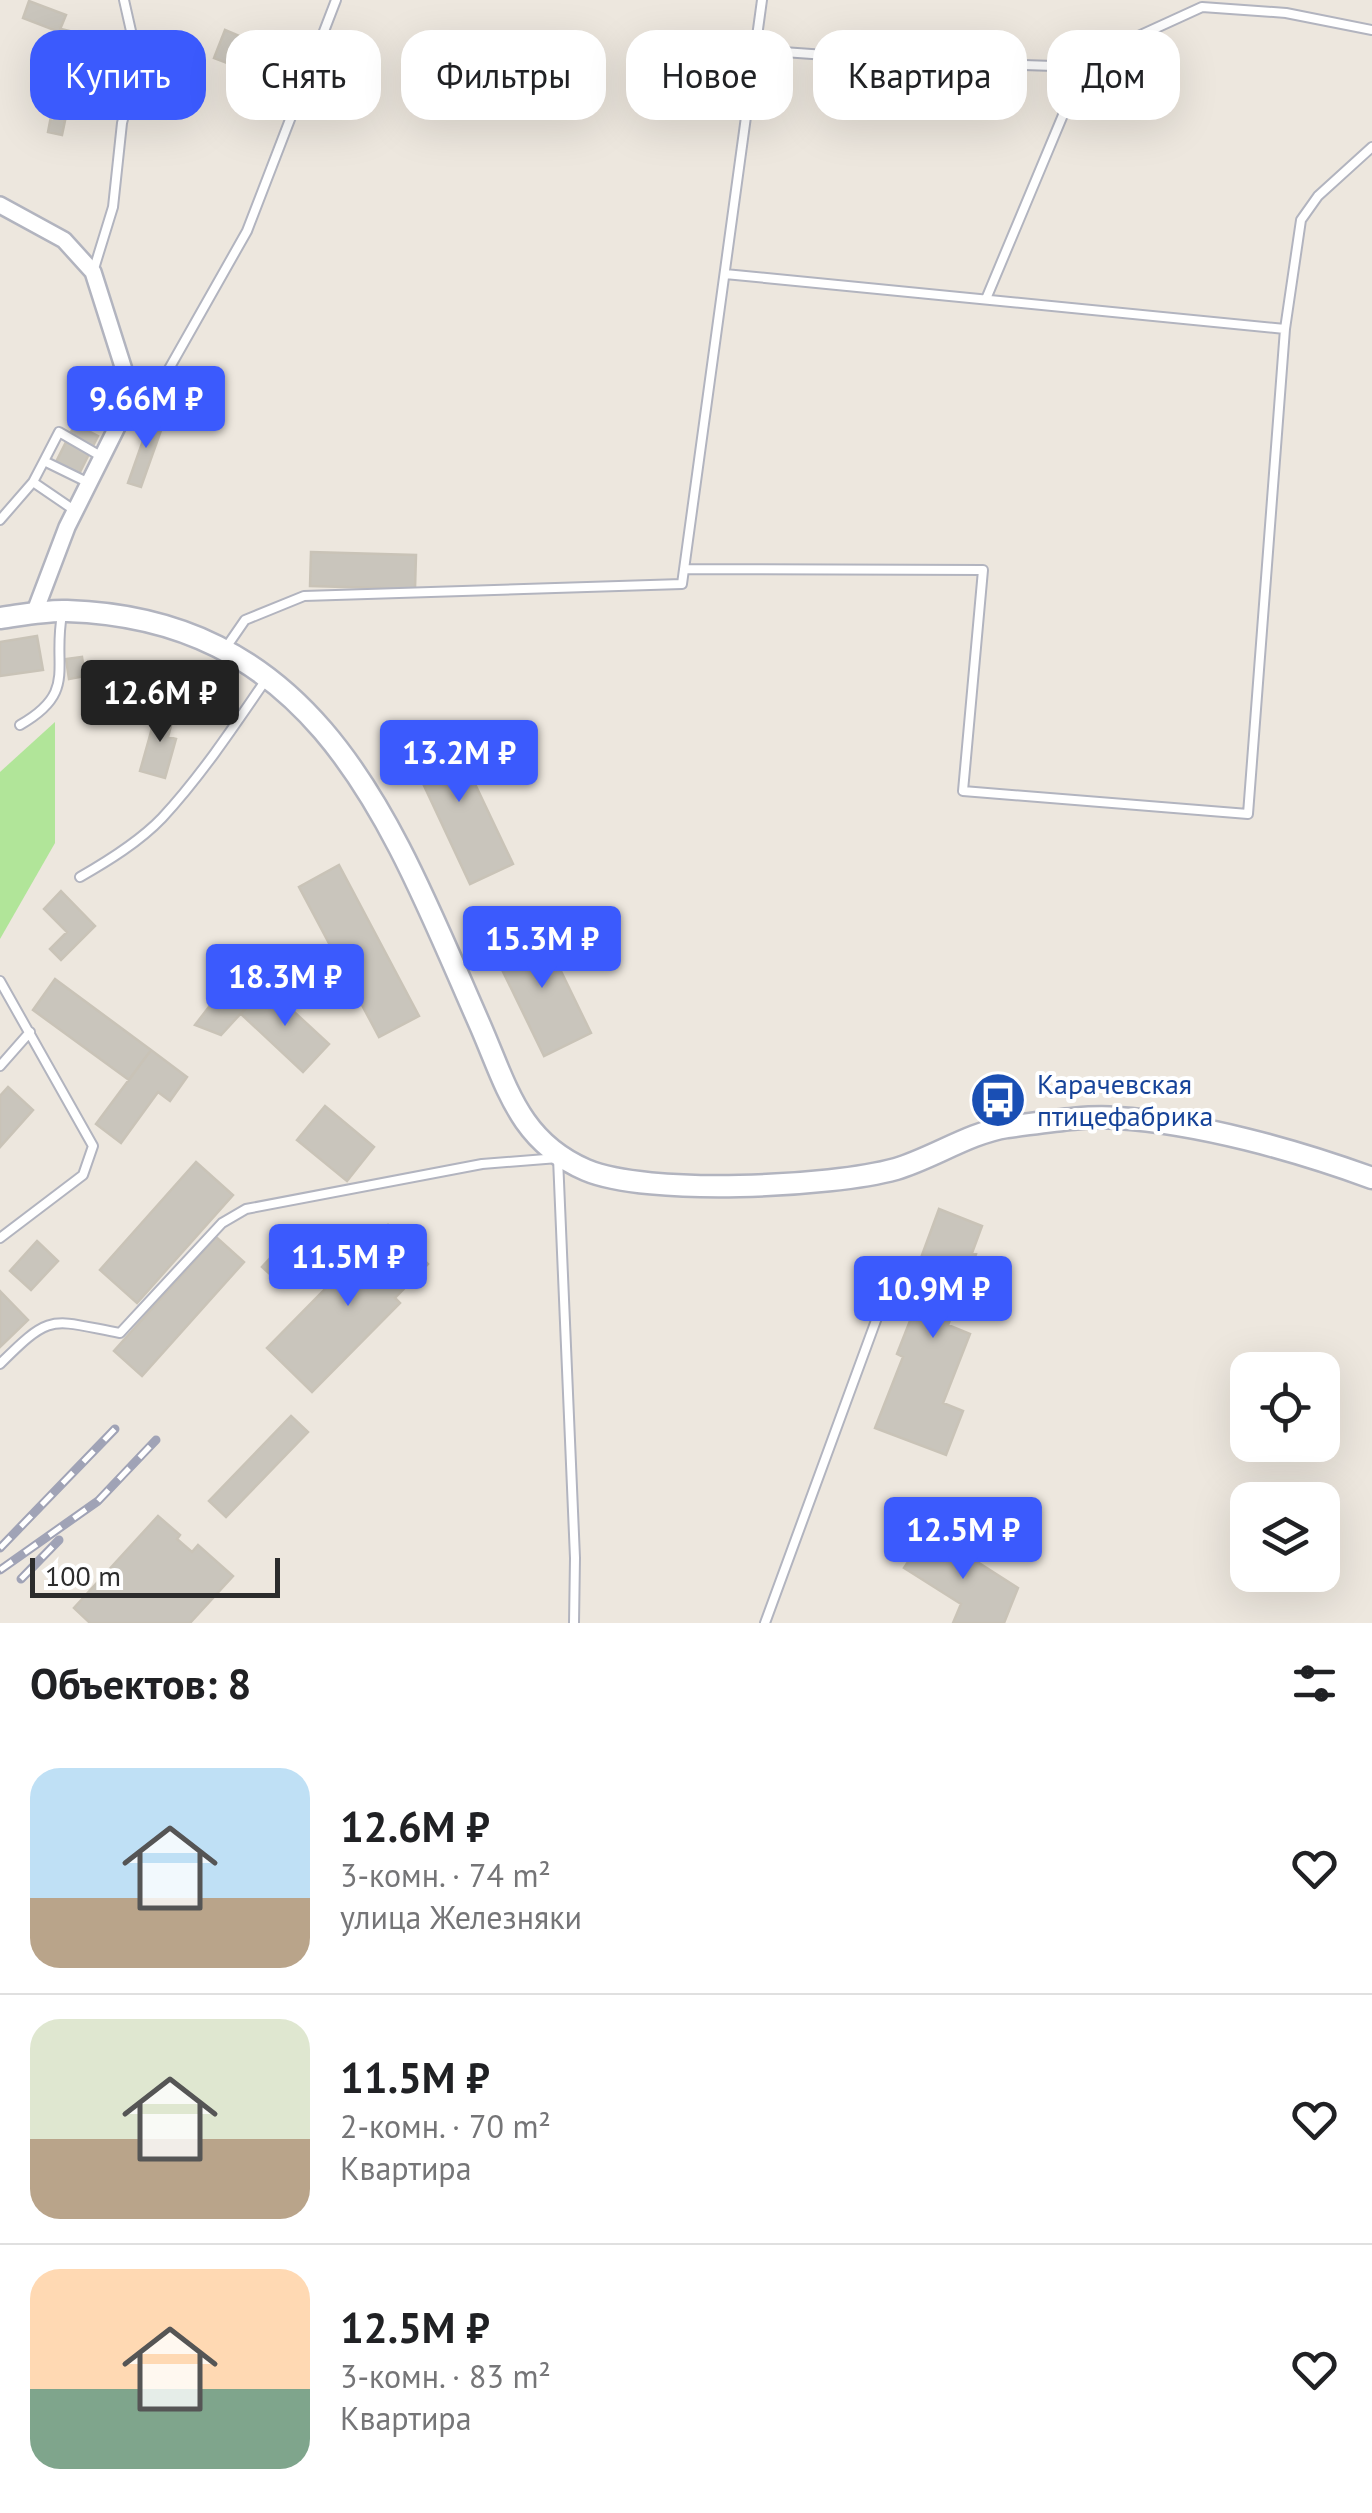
<!DOCTYPE html>
<html lang="ru">
<head>
<meta charset="utf-8">
<style>
  body { margin:0; font-family:"PT Sans",sans-serif; background:#f6f6f6; color:#202124; height:100vh; display:flex; flex-direction:column; font-size:38px; white-space:nowrap }
  * { box-sizing:border-box; margin:0 }
  p { font-size:32px; color:#757577 }
  .icon { flex:none; width:55px; height:55px; fill:none; stroke:currentColor; stroke-width:2; stroke-linecap:round; stroke-linejoin:round }
  .map { position:relative; height:1623px; overflow:hidden }
  .panel { display:flex; flex-direction:column; background:#fff; flex:1 }
  .panel>* { flex:none }
  .guide { position:absolute; left:30px; top:30px; width:1312px; height:90px; display:flex; gap:20px }
  .fabs { position:absolute; left:1230px; top:1352px; display:grid; gap:20px }
  .fabs a { display:grid; place-items:center; width:110px; height:110px; border-radius:20px; background:#fff; box-shadow:0 10px 40px #0002; font-size:50px }
  .scale { position:absolute; left:30px; bottom:25px; width:250px; box-sizing:border-box; padding-left:10px; border:5px solid #2c2c2c; border-top:0; font-size:28px; line-height:35px; white-space:nowrap; color:#2c2c2c; -webkit-text-stroke:8px #fff; paint-order:stroke }
  .price { position:absolute; translate:-50% -85px; padding:0 22px; border-radius:10px; background:#3b5afd; color:#fff; font-size:32px; line-height:65px; filter:drop-shadow(0 2px 5px #0008) }
  .price::after { content:''; position:absolute; left:50%; top:60px; width:30px; height:22px; margin-left:-15px; background:inherit; clip-path:polygon(0 0,100% 0,50% 100%) }
  .price.active { background:#222; color:#fff }
  ul { padding:0; list-style:none }
  li { display:flex; align-items:center; gap:30px; height:250px; padding:0 30px }
  li+li { border-top:2px solid #e0e0e0 }
  li span { display:grid; place-items:center; flex:none; width:280px; height:200px; border-radius:30px; color:#555 }
  li>.icon { margin-inline-start:auto }
  span .icon { width:120px; height:120px; fill:#fffc; stroke-width:1 }
  li b { font-size:42px }
  h2 { display:flex; justify-content:space-between; align-items:center; height:120px; padding:0 30px; font-size:42px }
  .tag { padding:0 35px; border-radius:30px; background:#fff; box-shadow:0 10px 40px #0002; font-size:35px; line-height:90px }
  .tag.active { background:#3b5afd; color:#fff }
  .map>svg:first-child { display:block }
  .green { fill:#b1e599 }
  .building { fill:#c9c5bc; stroke:#c9c3b7; stroke-width:2.5 }
  .lines { fill:none; stroke-linecap:round; stroke-linejoin:round }
  .service-casing { stroke:#b2b4bf; stroke-width:12 }
  .minor-casing { stroke:#b2b4bf; stroke-width:20 }
  .tertiary-casing { stroke:#b2b4bf; stroke-width:25 }
  .service { stroke:#fff; stroke-width:8 }
  .minor { stroke:#fff; stroke-width:15 }
  .tertiary { stroke:#fff; stroke-width:20 }
  .rail-casing { stroke:#a0a3b6; stroke-width:9 }
  .rail { stroke:#fff; stroke-width:5; stroke-dasharray:15; stroke-linecap:butt }
  .labels { text-anchor:middle; stroke-width:8; stroke-linejoin:round; paint-order:stroke }
  .transit-label { font-size:28px; fill:#164399; stroke:#fff; text-anchor:start }
</style>
</head>
<body>
<div class="map">
<svg width="1372" height="1623" viewBox="0 0 1372 1623">
  <rect width="100%" height="100%" fill="#ede7de"/>
  <path class="green" d="M55,722V843L0,939V772Z"/>
  <path class="building" d="M29,1L66,15L59,32L23,18Z
    M61,29L86,35L79,61L54,54Z
    M225,30L251,41L240,68L214,58Z
    M57,85L72,87L62,135L48,132Z
    M85,372L113,384L103,405L76,392Z
    M152,415L165,419L141,487L128,483Z
    M75,424L98,436L76,480L53,468Z
    M311,552L416,555L415,589L310,586Z
    M37,636L43,670L0,676V642Z
    M82,657L85,676L69,679L66,659Z
    M158,707L175,711L168,737L176,739L165,778L140,771Z
    M447,725L513,864L470,884L405,745Z
    M339,865L419,1016L379,1037L299,887Z
    M61,891L95,926L61,960L50,949L67,932L44,909Z
    M539,926L591,1033L544,1056L492,949Z
    M242,964L266,986L221,1035L195,1025Z
    M55,979L151,1050L129,1080L33,1010Z
    M266,986L329,1044L303,1072L241,1014Z
    M151,1050L187,1077L170,1101L158,1092L121,1143L96,1124Z
    M8,1087L33,1110L0,1147V1096Z
    M325,1106L374,1147L347,1181L297,1140Z
    M196,1162L233,1195L137,1303L100,1270Z
    M939,1209L982,1226L972,1253L976,1254L948,1325L970,1334L943,1403L963,1411L946,1455L875,1428L903,1357L897,1354L930,1270L918,1266Z
    M388,1225L428,1264L395,1298L400,1303L312,1392L267,1348Z
    M216,1237L244,1262L142,1376L114,1351Z
    M292,1239L307,1253L280,1283L262,1267L285,1242L287,1244Z
    M37,1241L58,1261L31,1290L10,1271Z
    M0,1291L28,1320L0,1347Z
    M291,1416L308,1432L226,1517L209,1501Z
    M158,1516L180,1535L177,1539L192,1552L198,1545L233,1576L190,1623H90L74,1608Z
    M929,1531L1018,1588L1004,1623H953L961,1604L904,1568Z"/>
  <g class="lines">
    <g class="service-casing">
      <path id="service" d="M755,50L911,61L1084,67
        M93,272L113,207L122,123L138,62L124,0
        M986,299L1086,60L1202,7L1286,13L1372,30
        M1285,329L1301,220L1318,196L1372,147
        M123,420L161,383L247,231L336,0
        M44,461L59,432L104,458
        M33,482L74,510
        M0,520L33,482L44,461L89,483
        M684,569L983,570L963,791L1248,814L1285,329L725,274
        M225,649L245,620L304,596L682,584L762,0
        M20,725C78,692 52,668 62,615
        M80,877C108,861 139,842 162,818C200,777 233,728 265,681
        M0,981L93,1146L83,1175L0,1238
        M0,1066L30,1032
        M0,1364C52,1312 50,1320 120,1333L222,1223L246,1209L482,1164L558,1158L575,1558L574,1623
        M765,1623L882,1304"/>
    </g>
    <g class="minor-casing">
      <path id="minor" d="M0,205L64,240L93,272L126,376L119,423L67,527L34,614"/>
    </g>
    <g class="tertiary-casing">
      <path id="tertiary" d="M0,618C22,615 45,610 67,611C322,619 393,828 480,1025C507,1087 519,1141 586,1170C647,1196 831,1187 896,1169C933,1158 969,1133 1007,1127C1040,1123 1085,1115 1117,1118C1199,1123 1295,1150 1372,1178"/>
    </g>
    <use href="#service" class="service"/>
    <use href="#minor" class="minor"/>
    <use href="#tertiary" class="tertiary"/>
    <g class="rail-casing">
      <path id="rail" d="M0,1548L115,1429
        M0,1570L98,1501L156,1440
        M21,1579L59,1540"/>
    </g>
    <use href="#rail" class="rail"/>
  </g>
  <defs>
    <g id="bus-disc" transform="scale(2.875)"><circle r="9.5" fill="#1a4fb4" stroke="#fff"/><path d="M-5-6H5V4H4V6H2V4H-2V6H-4V4H-5ZM-3.5-4V0h7V-4ZM-3.5 1.2v1.5H-2V1.2ZM2 1.2v1.5H3.5V1.2Z" fill="#fff"/></g>
  </defs>
  <g fill-rule="evenodd">
    <use href="#bus-disc" x="998" y="1100"/>
  </g>
  <g class="labels">
    <g class="transit-label">
      <text x="1037" y="1094">Карачевская<tspan x="1037" dy="32">птицефабрика</tspan></text>
    </g>
  </g>
</svg>
<div class="fabs">
<a><svg class="icon" aria-label="locate" viewBox="0 0 24 24"><circle cx="12" cy="12" r="6"/><path d="M12 2v4M12 18v4M2 12h4M18 12h4"/></svg></a>
<a><svg class="icon" aria-label="layers" viewBox="0 0 24 24"><path d="M12 4l9 5-9 5-9-5zM3 14l9 5 9-5"/></svg></a>
</div>
<div class="scale">100 m</div>
<b class="price" style="left:146px;top:451px">9.66M ₽</b>
<b class="price active" style="left:160px;top:745px">12.6M ₽</b>
<b class="price" style="left:459px;top:805px">13.2M ₽</b>
<b class="price" style="left:542px;top:991px">15.3M ₽</b>
<b class="price" style="left:285px;top:1029px">18.3M ₽</b>
<b class="price" style="left:348px;top:1309px">11.5M ₽</b>
<b class="price" style="left:933px;top:1341px">10.9M ₽</b>
<b class="price" style="left:963px;top:1582px">12.5M ₽</b>
<div class="guide">
<a class="tag active">Купить</a>
<a class="tag">Снять</a>
<a class="tag">Фильтры</a>
<a class="tag">Новое</a>
<a class="tag">Квартира</a>
<a class="tag">Дом</a>
</div>
</div>
<section class="panel">
<h2>Объектов: 8<svg class="icon" aria-label="filters" viewBox="0 0 24 24"><path d="M4 7h16M4 17h16"/><circle cx="9" cy="7" r="2"/><circle cx="15" cy="17" r="2"/></svg></h2>
<ul>
<li><span style="background:linear-gradient(#bfe0f5 65%,#b9a48a 0)"><svg class="icon" aria-label="home" viewBox="0 0 24 24"><path d="M3 11l9-7 9 7M6 9v11h12V9"/></svg></span><div><b>12.6M ₽</b><p>3-комн. · 74 m²</p><p>улица Железняки</p></div><svg class="icon" aria-label="heart" viewBox="0 0 24 24"><path d="M12 20l-8-8c-3-5 5-10 8-4 3-6 11-1 8 4z"/></svg></li>
<li><span style="background:linear-gradient(#dfe7d0 60%,#b9a48a 0)"><svg class="icon" aria-label="home" viewBox="0 0 24 24"><path d="M3 11l9-7 9 7M6 9v11h12V9"/></svg></span><div><b>11.5M ₽</b><p>2-комн. · 70 m²</p><p>Квартира</p></div><svg class="icon" aria-label="heart" viewBox="0 0 24 24"><path d="M12 20l-8-8c-3-5 5-10 8-4 3-6 11-1 8 4z"/></svg></li>
<li><span style="background:linear-gradient(#ffd9b3 60%,#7fa58c 0)"><svg class="icon" aria-label="home" viewBox="0 0 24 24"><path d="M3 11l9-7 9 7M6 9v11h12V9"/></svg></span><div><b>12.5M ₽</b><p>3-комн. · 83 m²</p><p>Квартира</p></div><svg class="icon" aria-label="heart" viewBox="0 0 24 24"><path d="M12 20l-8-8c-3-5 5-10 8-4 3-6 11-1 8 4z"/></svg></li>
</ul>
</section>
</body>
</html>
